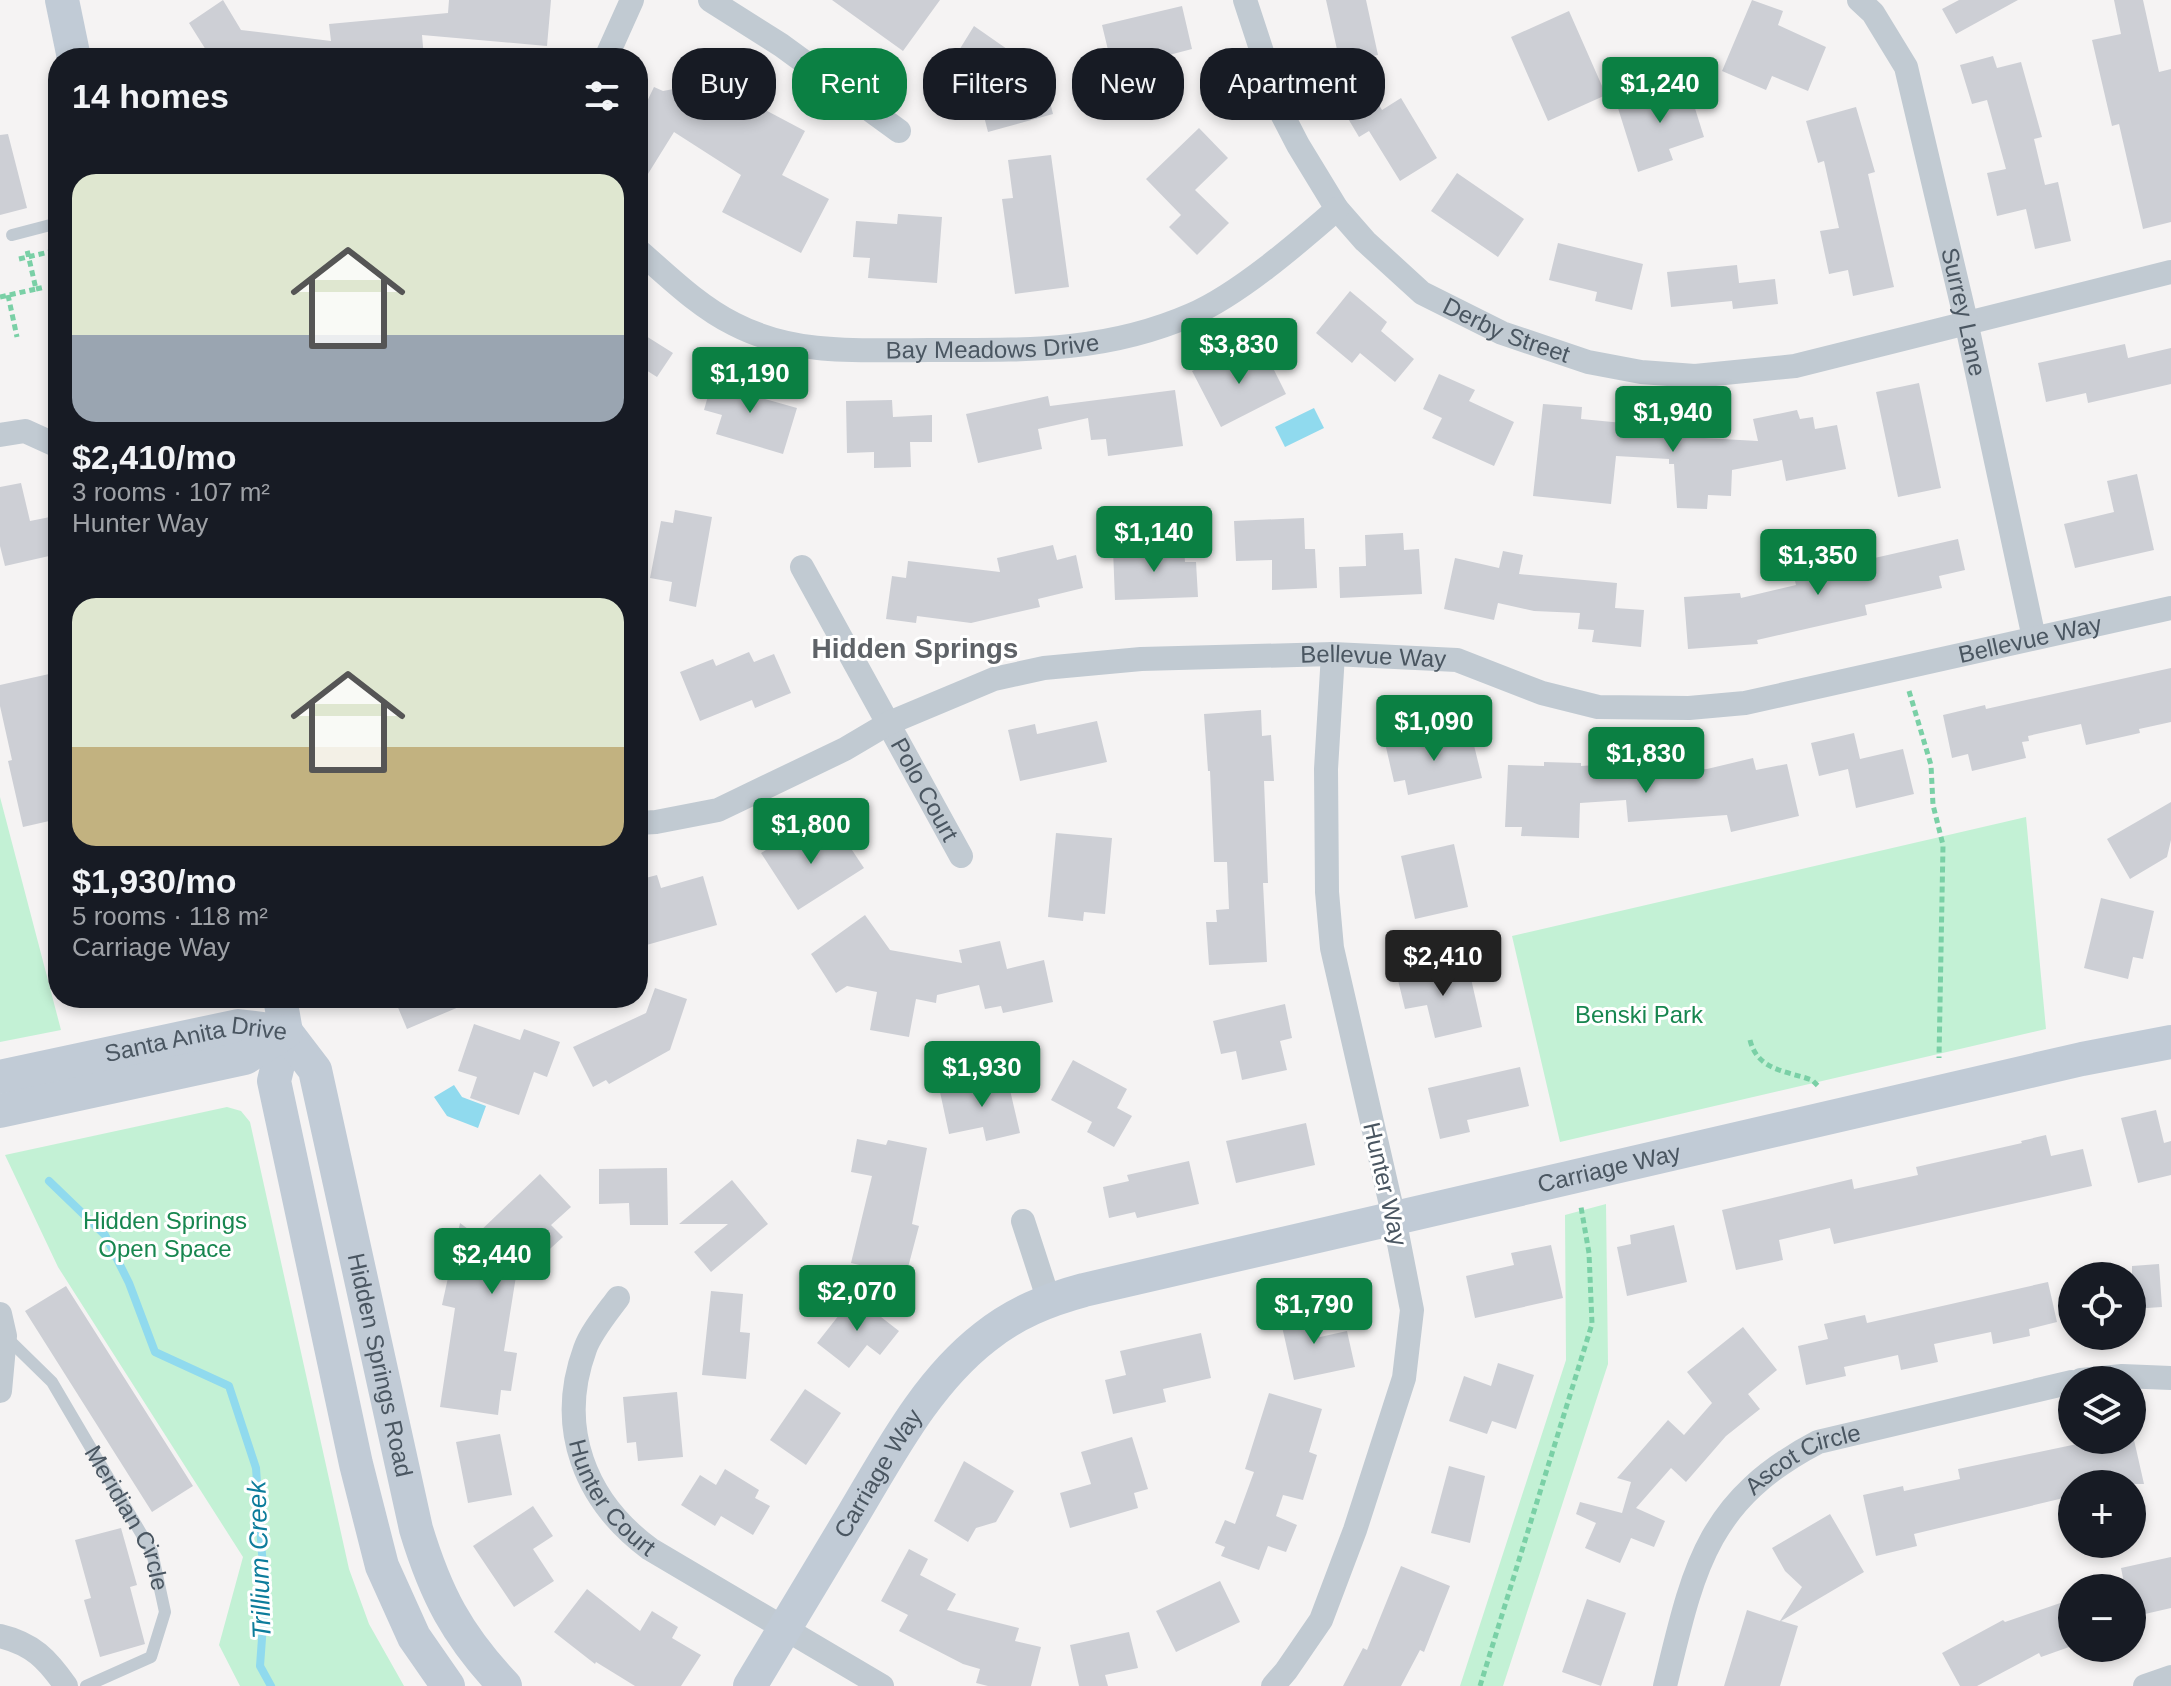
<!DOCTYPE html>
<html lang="en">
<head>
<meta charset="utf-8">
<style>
  body { margin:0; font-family:Helvetica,sans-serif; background:#242831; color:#f1f3f6; height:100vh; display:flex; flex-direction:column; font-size:30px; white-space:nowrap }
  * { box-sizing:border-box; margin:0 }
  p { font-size:26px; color:#9ea1a6 }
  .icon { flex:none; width:44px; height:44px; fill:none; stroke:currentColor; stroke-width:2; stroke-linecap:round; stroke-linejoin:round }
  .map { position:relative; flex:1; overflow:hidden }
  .side { position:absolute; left:48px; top:48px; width:600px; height:960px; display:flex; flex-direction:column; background:#171b24; border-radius:32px; box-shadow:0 4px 12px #0003 }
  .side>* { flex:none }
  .hud { position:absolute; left:672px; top:48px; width:760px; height:72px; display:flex; gap:16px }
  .fabs { position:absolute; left:2058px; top:1262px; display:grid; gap:16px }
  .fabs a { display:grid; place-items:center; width:88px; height:88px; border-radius:50%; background:#171b24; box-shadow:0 4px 12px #0003; font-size:40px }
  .price { position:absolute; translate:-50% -68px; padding:0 18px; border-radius:8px; background:#0b8043; color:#fff; font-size:26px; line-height:52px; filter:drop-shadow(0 2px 4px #0008) }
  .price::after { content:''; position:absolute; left:50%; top:48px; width:24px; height:18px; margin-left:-12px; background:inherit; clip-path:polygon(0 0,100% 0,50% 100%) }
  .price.on { background:#222; color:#fff }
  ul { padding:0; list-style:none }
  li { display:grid; align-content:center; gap:16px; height:424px; padding:0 24px }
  li span { display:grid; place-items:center; height:248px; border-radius:24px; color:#555 }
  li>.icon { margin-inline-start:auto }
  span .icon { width:144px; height:144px; fill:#fffc; stroke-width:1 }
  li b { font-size:34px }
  h2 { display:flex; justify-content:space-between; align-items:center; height:96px; padding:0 24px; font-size:34px }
  .pill { padding:0 28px; border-radius:32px; background:#171b24; box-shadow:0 4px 12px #0003; font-size:28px; line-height:72px }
  .pill.on { background:#0b8043; color:#fff }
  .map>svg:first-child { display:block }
  .green { fill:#c3f1d5 }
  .water { fill:#90daee }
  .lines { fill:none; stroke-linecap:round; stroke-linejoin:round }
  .stream { stroke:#90daee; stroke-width:8 }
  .building { fill:#cdcfd5 }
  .path { stroke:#7ad0a6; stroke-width:5; stroke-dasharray:6 4; stroke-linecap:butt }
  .lane { stroke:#c1cad2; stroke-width:12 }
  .street { stroke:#c1cad2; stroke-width:24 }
  .secondary { stroke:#c1cbd6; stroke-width:34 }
  .labels { text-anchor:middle; stroke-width:6; stroke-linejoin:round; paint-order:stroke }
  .street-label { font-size:24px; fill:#4a5661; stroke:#fff }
  .park-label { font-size:24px; fill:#17864f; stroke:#fff }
  .water-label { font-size:26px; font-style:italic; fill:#0c7c9b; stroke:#fff }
  .quarter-label { font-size:28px; font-weight:bold; fill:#5f6368; stroke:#fff }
</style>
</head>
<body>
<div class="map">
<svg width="2171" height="1686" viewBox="0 0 2171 1686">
  <rect width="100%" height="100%" fill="#f5f3f3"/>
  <path class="green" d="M0,797L61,1030L0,1042Z
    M2026,817L2046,1029L1560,1142L1512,936Z
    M227,1107L241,1111L250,1122L349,1569L369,1624L404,1686H240L219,1645L243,1557L58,1267L5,1155Z
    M1606,1204L1608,1364L1503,1686H1460L1566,1360L1565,1215Z"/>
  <path class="water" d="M1314,408L1324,428L1285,447L1275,427Z
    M454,1085L462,1097L486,1106L478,1128L447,1116L434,1097Z"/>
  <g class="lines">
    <path class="stream" d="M49,1181L105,1235L129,1283L155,1352L229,1386L256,1468L265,1597L260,1666L271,1686"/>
  </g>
  <path class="building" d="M223,0L241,30L331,41L329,24L448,13L449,0H551L547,46L422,35L424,58H211L189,23Z
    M832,0H940L903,51Z
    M1326,0H1366L1378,55L1340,63Z
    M1752,0L1783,11L1778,25L1826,47L1808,91L1772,76L1766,90L1722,71Z
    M1959,0H2018L1956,34L1942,9Z
    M2114,0H2143L2159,72L2171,69V222L2143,229L2119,124L2112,126L2092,40L2121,34Z
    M1182,6L1192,49L1169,55L1176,84L1152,90L1154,100L1122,108L1102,25Z
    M1569,11L1606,95L1548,121L1511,37Z
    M974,26L1017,56L1037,51L1053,114L988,132L978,93L988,82L953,60Z
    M1993,56L1997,68L2021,62L2042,137L2034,139L2045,185L2058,182L2071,241L2035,249L2026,209L1997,216L1987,173L2006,169L1987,100L1972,104L1960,65Z
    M725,75L757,96L752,103L805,131L782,175L829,199L801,253L722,212L741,175L674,132L638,190V120L654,87L663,91L684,87L690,77L714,92Z
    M1687,83L1704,137L1669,149L1673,160L1638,172L1617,105Z
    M1368,87L1382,110L1401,98L1437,158L1400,181L1369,131L1359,137L1340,105Z
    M1856,107L1875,172L1868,174L1894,287L1853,296L1848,270L1829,274L1820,231L1839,228L1824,161L1818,163L1806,121Z
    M1199,128L1228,158L1195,190L1229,223L1197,255L1169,227L1181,215L1146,179Z
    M8,134L27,208L0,215V135Z
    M1051,155L1069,287L1015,294L1002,199L1013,198L1008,160Z
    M1457,173L1524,219L1498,257L1431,211Z
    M898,214L942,217L937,283L868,278L870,258L853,257L856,221L897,224Z
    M1558,243L1643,264L1632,310L1595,301L1597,292L1549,280Z
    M1737,265L1739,283L1775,279L1778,304L1733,309L1732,301L1671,307L1667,272Z
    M1350,291L1387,322L1381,331L1414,359L1395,382L1360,353L1352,363L1316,333Z
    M638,331L673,353L657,377L638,365Z
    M2125,344L2128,358L2171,348V384L2088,403L2086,393L2046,402L2038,363Z
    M1264,350L1286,394L1221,427L1192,371L1223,356L1228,367Z
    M1439,374L1475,390L1469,401L1514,422L1494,466L1432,438L1442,418L1423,409Z
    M714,375L768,391L765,399L797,408L783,454L716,434L722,415L704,410Z
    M1919,383L1941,488L1898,497L1876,392Z
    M1175,390L1183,446L1108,456L1106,439L1091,440L1088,418L1038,429L1042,449L978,463L966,414L1048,396L1050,406Z
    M892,400L893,417L932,415V442H910L911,467L874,468V452L847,453L846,401Z
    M1543,404L1582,407L1581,419L1655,426L1705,427L1704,438L1758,441L1753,419L1797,410L1800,419L1813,417L1815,429L1837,425L1846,469L1786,481L1782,460L1732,470L1731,496L1708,495L1707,509L1677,508L1674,464H1669V459L1616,456L1611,504L1533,496Z
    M2137,474L2154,550L2075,568L2064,524L2114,512L2107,481Z
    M21,483L30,521L50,517L58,554L5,566L0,546V487Z
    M675,510L712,517L696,607L669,601L672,582L650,578L661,521L673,523Z
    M1304,518L1305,549H1315L1317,588L1272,590V560L1236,561L1234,521Z
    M1403,533L1404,550L1419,549L1422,594L1340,598L1339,567L1366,566L1365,535Z
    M1958,539L1965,570L1939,576L1942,588L1865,605L1867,615L1757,640L1758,644L1688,649L1684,597L1740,593L1741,598L1796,585L1793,573L1834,564L1835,567Z
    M1053,545L1057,560L1076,555L1083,588L1038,599L1040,607L971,623L917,616L916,623L886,619L892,576L906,578L908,561L1000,572L997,558Z
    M1184,546L1185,562H1196L1198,597L1115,600L1113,549Z
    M1503,551L1523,555L1519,574L1617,583L1615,608L1644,610L1641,647L1592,642L1594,630L1578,629L1580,613L1534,611L1498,603L1494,620L1444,609L1455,558L1499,568Z
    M749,652L754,662L774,654L791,693L755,708L752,700L700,721L680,672L713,659L716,666Z
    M2171,668V722L2139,729L2140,733L2086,745L2081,724L2028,736L2029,741L2022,742L2026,758L1972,771L1968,754L1952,758L1943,715L1985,705L1986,709Z
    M58,672V819L23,827L8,761L12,760L0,706V685Z
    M1261,710L1262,736L1271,735L1274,781H1264L1268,883H1263L1267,962L1209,965L1206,922H1217L1216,910L1229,909L1227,862H1214L1210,771H1208L1204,714Z
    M1097,721L1107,762L1020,781L1008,730L1035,724L1037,734Z
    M1471,733L1482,778L1408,795L1405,780L1394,782L1385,743L1415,737L1417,745Z
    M1854,733L1860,759L1903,749L1914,794L1856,808L1848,769L1819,776L1811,743Z
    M1753,758L1756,770L1787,764L1799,816L1731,832L1727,815L1628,822L1626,800L1580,803L1579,838L1521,836L1522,827H1505L1508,765L1544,766V762L1581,763V766L1643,762L1644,773L1707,769Z
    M2171,802V840L2167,857L2130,879L2107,839Z
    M798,830L811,850L840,832L864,868L798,910L761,853Z
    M1056,833L1112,838L1105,914L1084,912L1083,921L1048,917Z
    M1454,844L1468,907L1415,919L1401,856Z
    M657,875L661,888L703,876L717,925L643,946L638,930V880Z
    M2101,898L2154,911L2143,959L2133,957L2128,979L2084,968Z
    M865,915L890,950L962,963L959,950L1000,941L1007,969L1044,960L1053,1002L1003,1013L1001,1006L985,1009L979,985L937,995L936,1003L916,999L909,1037L870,1030L877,992L847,986L836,993L811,954Z
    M1467,961L1482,1027L1435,1038L1427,1005L1405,1009L1397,976Z
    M655,988L687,999L670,1050L609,1084L606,1080L593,1087L573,1047L646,1013Z
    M394,998H480L407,1029Z
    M1285,1004L1292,1038L1280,1041L1287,1070L1242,1080L1236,1051L1221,1054L1213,1021Z
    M474,1024L520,1040L524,1029L560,1042L547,1077L534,1072L519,1115L470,1098L477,1077L458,1071Z
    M1073,1060L1127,1089L1117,1108L1132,1116L1114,1147L1087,1132L1092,1122L1051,1100Z
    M1520,1067L1529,1106L1467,1120L1470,1132L1440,1139L1428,1088Z
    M1007,1077L1020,1133L986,1141L983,1127L949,1134L940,1092Z
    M2156,1110L2164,1143L2171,1141V1175L2138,1183L2121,1118Z
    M1306,1123L1315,1165L1236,1183L1226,1141Z
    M2046,1135L2051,1156L2083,1149L2092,1186L1834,1244L1830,1228L1779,1240L1783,1260L1736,1270L1722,1210L1852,1179L1854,1189L1918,1175L1916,1167L2022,1143L2021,1141Z
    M857,1139L886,1145L888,1140L927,1148L912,1224L919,1226L901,1294L864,1284L876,1269L851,1263L872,1176L851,1172Z
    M1189,1161L1199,1204L1137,1218L1135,1212L1109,1218L1103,1187L1129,1181L1127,1175Z
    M667,1168L668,1225H630L629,1203L599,1204V1169Z
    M540,1174L571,1207L551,1225L563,1237L540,1258L522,1239L504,1351L517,1353L511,1391L501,1390L498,1415L440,1407L455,1308L442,1305L460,1223L476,1235Z
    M732,1180L768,1224L711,1272L694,1252L728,1224H679Z
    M1674,1225L1687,1282L1627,1296L1617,1247L1631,1244L1630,1235Z
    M1551,1245L1563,1298L1475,1318L1466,1276L1514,1265L1511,1253Z
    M2159,1264L2162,1307L2132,1309V1266Z
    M2048,1282L2057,1322L2029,1329L2030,1336L1993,1344L1991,1332L1934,1344L1938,1362L1901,1370L1898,1355L1844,1367L1846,1376L1806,1385L1798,1346L1828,1339L1824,1324L1865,1315L1867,1323Z
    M66,1286L193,1486L152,1512L25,1311Z
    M711,1291L743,1294L740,1332L750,1333L746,1379L702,1375Z
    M854,1296L899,1331L880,1355L867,1345L849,1368L817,1343Z
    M1313,1306L1320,1337L1347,1331L1355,1367L1294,1380L1279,1313Z
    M1743,1327L1777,1370L1748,1394L1760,1409L1726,1436L1686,1482L1671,1468L1636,1508L1665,1521L1654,1547L1631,1538L1620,1563L1585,1548L1596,1523L1576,1514L1580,1502L1622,1513L1631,1482L1617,1478L1668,1420L1684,1435L1712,1403L1687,1372Z
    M1201,1333L1211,1378L1163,1389L1166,1402L1113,1414L1105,1380L1126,1375L1120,1351Z
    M1498,1363L1534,1375L1516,1429L1492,1421L1487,1434L1449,1421L1464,1376L1491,1386Z
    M805,1389L841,1413L806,1465L770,1440Z
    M677,1392L683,1457L638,1461L636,1442L627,1443L623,1397Z
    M1269,1393L1322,1409L1309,1452L1317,1455L1303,1500L1283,1495L1276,1516L1297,1525L1286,1552L1268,1546L1259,1570L1221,1556L1225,1547L1215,1543L1225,1520L1235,1524L1254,1472L1245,1469Z
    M500,1434L512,1495L468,1503L456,1442Z
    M1132,1437L1148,1489L1134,1493L1138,1508L1070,1528L1060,1493L1091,1484L1081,1452Z
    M2096,1440H2134L2144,1484H2072V1496L1914,1534L1917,1546L1876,1556L1863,1495L1903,1486L1904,1491L1960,1479L1958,1469Z
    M964,1461L1014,1491L996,1522L976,1528L968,1542L934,1521Z
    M1449,1466L1485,1476L1470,1543L1431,1533Z
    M725,1469L759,1490L755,1498L770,1506L753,1535L721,1516L715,1526L681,1505L700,1475L716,1485Z
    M533,1506L553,1536L533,1549L554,1581L514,1607L473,1546Z
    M1830,1514L1864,1572L1781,1621L1798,1626L1780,1686H1724L1747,1610L1780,1621L1802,1587L1785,1571L1772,1548Z
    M121,1528L137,1585L130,1587L145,1644L100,1657L84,1600L91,1598L75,1540Z
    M909,1549L928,1559L920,1575L956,1594L947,1610L1019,1628L1015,1641L1041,1647L1031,1686H988L976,1683L980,1669L963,1664L899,1631L908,1615L881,1601Z
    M2171,1557V1608L2132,1617V1588H2125L2121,1568Z
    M1401,1566L1450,1586L1424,1652L1420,1650L1401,1686H1343L1363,1648L1367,1650Z
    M1220,1581L1240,1622L1176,1652L1156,1611Z
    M587,1589L640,1631L652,1611L678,1627L672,1638L701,1655L681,1686H635L596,1662L595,1664L554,1632Z
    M1587,1599L1626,1613L1601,1686L1562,1672Z
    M2072,1599V1646L2041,1657L2039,1653L1977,1686H1960L1942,1653L2003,1620L2005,1622Z
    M1129,1632L1138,1668L1105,1675L1108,1686H1079L1070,1645Z"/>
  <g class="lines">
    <path class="path" d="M19,259L58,250
      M36,289L45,287
      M8,295L17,337
      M0,297L36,289L27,250
      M1909,691L1931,765L1933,805L1943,845L1939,1058
      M1750,1040C1757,1070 1786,1071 1812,1080L1818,1086
      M1480,1686L1592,1324L1589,1253L1581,1207"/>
    <g class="lane">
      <path d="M12,235L58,223"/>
      <path id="s1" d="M5,1336L52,1382L152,1552L165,1612L151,1657L86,1686"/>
    </g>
    <g class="street">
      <path d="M710,0L781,45L899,131"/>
      <path id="s2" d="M1245,0L1283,116L1298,145L1337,209L1365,241L1422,293L1502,333L1588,362L1641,372L1695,376L1795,366L2171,272"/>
      <path id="s3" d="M1859,0L1873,13L1906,67L1966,321L2034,638"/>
      <path d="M606,58L632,0"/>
      <path id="s4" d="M638,250C668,276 698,306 734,324C796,356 862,350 929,350C1021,350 1104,353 1191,315C1238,295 1298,243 1337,209"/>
      <path d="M0,435L25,431L58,446"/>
      <path id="s5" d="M802,567L961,856"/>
      <path id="s6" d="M638,823L656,822L718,810L845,749L889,723L994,679L1044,668L1141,659L1333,654L1457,660L1542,693L1598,707L1689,708L1745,703L2171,608"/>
      <path d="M1023,1221L1049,1301"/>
      <path id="s7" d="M618,1298C607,1313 591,1332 585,1349C556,1428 585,1501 650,1549L882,1686"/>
      <path d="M0,1314L5,1336L0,1391"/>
      <path d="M2081,1380L2122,1376L2171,1378"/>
      <path d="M0,1636C33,1644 47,1659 66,1686"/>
      <path d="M1273,1686L1286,1671L1321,1620L1355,1530L1404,1378L1412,1310L1394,1218L1332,948L1327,892L1326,769L1333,654"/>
      <path id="s8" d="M1665,1686C1693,1571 1705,1501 1818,1442L2072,1382"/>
      <path d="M2145,1686L2171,1677"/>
    </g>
    <g class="secondary">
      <path d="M62,0L74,58"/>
      <path d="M280,998L286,1032L274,1081L356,1464L382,1566L414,1637L448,1686"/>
      <path id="s9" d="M286,1032L315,1070L416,1529C436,1595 457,1635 505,1686"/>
      <path id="s10" d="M0,1077L238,1026L286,1032"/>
      <path d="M0,1111L245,1058L286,1032"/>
      <path id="s11" d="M750,1686C785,1628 820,1570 854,1513C891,1451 927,1382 985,1337C1015,1313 1047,1300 1084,1290L2082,1059L2171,1042"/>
    </g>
  </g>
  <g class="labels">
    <g class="street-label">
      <text dy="8" stroke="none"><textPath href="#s3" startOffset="334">Surrey Lane</textPath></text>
      <text dy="8" stroke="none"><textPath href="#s2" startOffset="442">Derby Street</textPath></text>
      <text dy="8" stroke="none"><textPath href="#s4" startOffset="384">Bay Meadows Drive</textPath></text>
      <text dy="8" stroke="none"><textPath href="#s6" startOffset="1440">Bellevue Way</textPath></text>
      <text dy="8" stroke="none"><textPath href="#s6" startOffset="768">Bellevue Way</textPath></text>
      <text dy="8" stroke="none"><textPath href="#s5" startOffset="254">Polo Court</textPath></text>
      <text dy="8" stroke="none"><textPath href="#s10" startOffset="200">Santa Anita Drive</textPath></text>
      <text dy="8" stroke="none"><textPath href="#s11" startOffset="1072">Carriage Way</textPath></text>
      <text transform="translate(1385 1184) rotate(77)" y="8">Hunter Way</text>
      <text dy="8" stroke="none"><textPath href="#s9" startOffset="350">Hidden Springs Road</textPath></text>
      <text dy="8" stroke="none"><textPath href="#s8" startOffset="280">Ascot Circle</textPath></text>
      <text dy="8" stroke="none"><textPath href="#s11" startOffset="248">Carriage Way</textPath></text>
      <text dy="8" stroke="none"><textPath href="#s7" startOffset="222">Hunter Court</textPath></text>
      <text dy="8" stroke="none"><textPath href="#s1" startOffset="222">Meridian Circle</textPath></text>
    </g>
    <g class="park-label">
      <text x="1639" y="1023">Benski Park</text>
      <text x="165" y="1229">Hidden Springs<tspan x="165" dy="28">Open Space</tspan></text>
    </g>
    <g class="water-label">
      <text transform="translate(259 1560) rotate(-92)" y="9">Trillium Creek</text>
    </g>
    <g class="quarter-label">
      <text x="915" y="658">Hidden Springs</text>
    </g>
  </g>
</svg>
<div class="fabs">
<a><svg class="icon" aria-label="locate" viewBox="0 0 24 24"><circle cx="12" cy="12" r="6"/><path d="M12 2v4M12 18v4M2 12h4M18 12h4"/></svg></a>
<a><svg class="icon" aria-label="layers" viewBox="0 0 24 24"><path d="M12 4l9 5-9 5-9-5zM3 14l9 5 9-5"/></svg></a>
<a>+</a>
<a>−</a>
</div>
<b class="price" style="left:1660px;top:125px">$1,240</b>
<b class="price" style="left:1239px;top:386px">$3,830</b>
<b class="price" style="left:750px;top:415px">$1,190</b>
<b class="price" style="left:1673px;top:454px">$1,940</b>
<b class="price" style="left:1154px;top:574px">$1,140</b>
<b class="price" style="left:1818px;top:597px">$1,350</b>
<b class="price" style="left:1434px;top:763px">$1,090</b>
<b class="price" style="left:1646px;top:795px">$1,830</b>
<b class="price" style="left:811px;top:866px">$1,800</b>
<b class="price on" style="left:1443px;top:998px">$2,410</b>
<b class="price" style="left:982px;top:1109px">$1,930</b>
<b class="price" style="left:492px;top:1296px">$2,440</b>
<b class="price" style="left:857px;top:1333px">$2,070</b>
<b class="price" style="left:1314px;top:1346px">$1,790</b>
<div class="hud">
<a class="pill">Buy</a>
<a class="pill on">Rent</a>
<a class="pill">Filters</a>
<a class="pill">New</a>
<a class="pill">Apartment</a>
</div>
<section class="side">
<h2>14 homes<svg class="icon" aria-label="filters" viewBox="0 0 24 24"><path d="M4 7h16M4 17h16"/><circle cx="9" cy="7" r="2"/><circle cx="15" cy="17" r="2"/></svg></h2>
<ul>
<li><span style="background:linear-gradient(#dfe7d0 65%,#9aa5b1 0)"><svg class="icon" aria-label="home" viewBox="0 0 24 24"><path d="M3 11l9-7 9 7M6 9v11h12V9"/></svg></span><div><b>$2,410/mo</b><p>3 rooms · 107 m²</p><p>Hunter Way</p></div></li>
<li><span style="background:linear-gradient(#dfe7d0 60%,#c2b280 0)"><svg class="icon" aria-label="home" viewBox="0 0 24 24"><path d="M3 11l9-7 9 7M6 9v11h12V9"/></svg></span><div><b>$1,930/mo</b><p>5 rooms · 118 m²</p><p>Carriage Way</p></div></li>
</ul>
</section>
</div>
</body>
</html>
